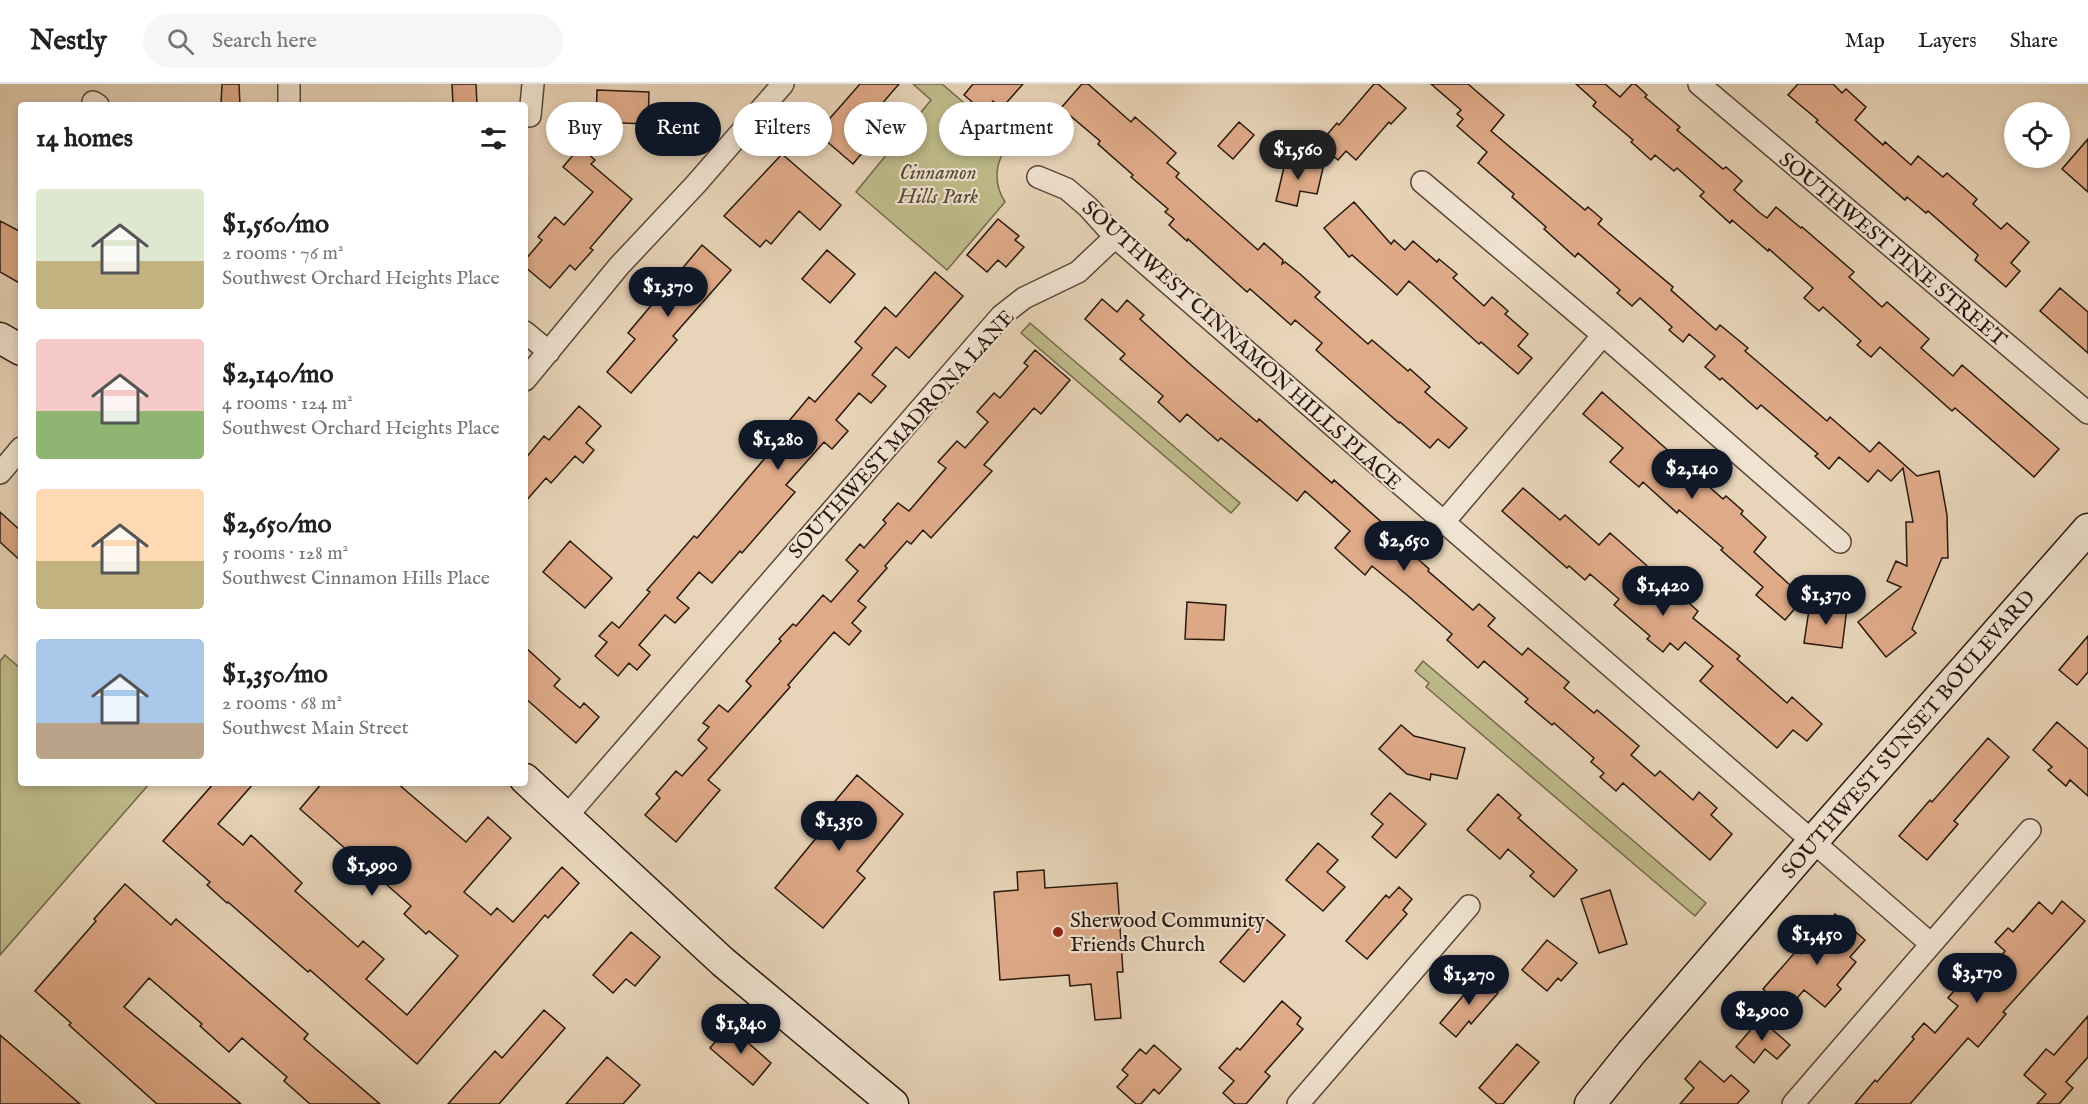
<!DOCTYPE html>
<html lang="en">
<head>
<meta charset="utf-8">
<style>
  body { margin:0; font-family:"IM FELL English",serif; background:#f6f6f6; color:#222; height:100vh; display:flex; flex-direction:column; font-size:22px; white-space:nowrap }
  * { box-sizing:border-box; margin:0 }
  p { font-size:20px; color:#767676 }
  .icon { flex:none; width:33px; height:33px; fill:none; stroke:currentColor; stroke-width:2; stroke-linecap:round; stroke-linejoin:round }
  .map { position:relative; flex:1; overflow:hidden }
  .panel { position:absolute; left:18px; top:18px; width:510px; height:684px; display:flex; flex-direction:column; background:#fff; border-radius:6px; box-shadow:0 3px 9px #0003 }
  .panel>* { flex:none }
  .guide { position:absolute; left:546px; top:18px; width:570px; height:54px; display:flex; gap:12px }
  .controls { position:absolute; left:2004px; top:18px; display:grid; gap:12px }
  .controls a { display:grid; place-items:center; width:66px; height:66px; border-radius:50%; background:#fff; box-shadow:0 3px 9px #0003; font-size:30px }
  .price { position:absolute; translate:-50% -51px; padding:0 14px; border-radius:21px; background:#111827; color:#fff; font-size:20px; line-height:39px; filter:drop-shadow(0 2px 3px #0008) }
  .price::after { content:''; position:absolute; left:50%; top:36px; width:18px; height:14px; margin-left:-9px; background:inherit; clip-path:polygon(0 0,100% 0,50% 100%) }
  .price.current { background:#222; color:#fff }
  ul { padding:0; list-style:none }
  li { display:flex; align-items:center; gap:18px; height:150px; padding:0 18px }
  li span { display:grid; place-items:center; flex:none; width:168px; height:120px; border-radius:6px; color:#555 }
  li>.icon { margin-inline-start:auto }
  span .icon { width:72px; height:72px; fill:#fffc; stroke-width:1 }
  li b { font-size:26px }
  h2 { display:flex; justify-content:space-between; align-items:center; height:72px; padding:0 18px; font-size:26px }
  .chip { padding:0 21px; border-radius:27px; background:#fff; box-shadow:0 3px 9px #0003; font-size:21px; line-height:54px }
  .chip.current { background:#111827; color:#fff }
  header { display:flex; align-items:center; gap:36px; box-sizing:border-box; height:84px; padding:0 30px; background:#fff; border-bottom:2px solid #e0e0e0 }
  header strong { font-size:28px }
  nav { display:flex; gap:33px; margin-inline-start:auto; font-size:21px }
  .search { width:420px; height:54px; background:#f6f6f6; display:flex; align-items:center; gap:15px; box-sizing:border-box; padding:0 21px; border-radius:33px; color:#767676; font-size:22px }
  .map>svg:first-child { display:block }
  .green { fill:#beba89; stroke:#73694c; stroke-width:1.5 }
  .building { fill:#dfaa88; stroke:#28180e; stroke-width:1.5 }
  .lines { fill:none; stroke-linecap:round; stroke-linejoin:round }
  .street-casing { stroke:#584738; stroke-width:24 }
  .secondary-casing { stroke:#28180e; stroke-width:33 }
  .street { stroke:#f0e3d1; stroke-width:21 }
  .secondary { stroke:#f0e3d1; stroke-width:30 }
  .poi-dot { fill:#8f2418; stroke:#f0e3d1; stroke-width:2 }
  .labels { text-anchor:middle; stroke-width:4.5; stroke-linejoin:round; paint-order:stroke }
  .park-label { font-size:21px; font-style:italic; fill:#554933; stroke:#f0e3d1 }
  .street-label { font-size:21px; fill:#28180e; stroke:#f0e3d1 }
  .poi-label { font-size:21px; fill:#28180e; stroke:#f0e3d1; text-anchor:start }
</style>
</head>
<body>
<header>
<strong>Nestly</strong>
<div class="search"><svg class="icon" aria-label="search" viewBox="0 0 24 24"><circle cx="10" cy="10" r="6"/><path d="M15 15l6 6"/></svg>Search here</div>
<nav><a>Map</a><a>Layers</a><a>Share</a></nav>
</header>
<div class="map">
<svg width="2088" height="1020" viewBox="0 0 2088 1020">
  <rect width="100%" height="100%" fill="#e8d4b8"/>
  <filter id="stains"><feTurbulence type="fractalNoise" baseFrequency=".00333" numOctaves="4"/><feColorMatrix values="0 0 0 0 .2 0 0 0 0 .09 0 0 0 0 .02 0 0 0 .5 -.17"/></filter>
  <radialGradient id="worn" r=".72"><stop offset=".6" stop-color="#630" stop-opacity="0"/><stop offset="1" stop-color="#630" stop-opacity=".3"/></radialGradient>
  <path class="green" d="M913,0H942L1011,59C994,76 993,99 1005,118L947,186L856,108L931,16Z
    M1030,239L1240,419L1231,429L1021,249Z
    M5,571L21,585V699H150L0,871V577Z
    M1423,577L1706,819L1695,832L1426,603L1429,599L1415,587Z"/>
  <path class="building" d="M222,0H239L240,21H221Z
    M452,0H476L477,21H453Z
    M860,0H899L855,51L868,62L853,80L817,49Z
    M973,0H1023L1001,25L993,17L984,28L964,11Z
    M1082,0H1088L1131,38L1135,33L1150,46L1176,69L1167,79L1179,89L1176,93L1258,166L1264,159L1283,176L1282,180L1285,178L1300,190L1320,208L1315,213L1368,260L1372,256L1408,287L1410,285L1430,303L1425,308L1467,344L1449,364L1438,355L1430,364L1400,338L1399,339L1316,266L1322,259L1295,236L1291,241L1250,205L1247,208L1188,155L1187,157L1169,141L1174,135L1165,128L1168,125L1131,93L1133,91L1098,60L1100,57L1061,24Z
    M1374,0H1378L1406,24L1391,40L1389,38L1356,76L1346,67L1338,76L1319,60L1337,39L1339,41Z
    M1431,0H1468L1504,31L1491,47L1585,126L1588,123L1602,135L1598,140L1673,203L1671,206L1716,246L1720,241L1748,264L1745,267L1827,337L1830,333L1870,368L1879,358L1917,392L1939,387L1947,431L1948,474H1942L1912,545L1916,549L1886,573L1858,538L1901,503L1887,497L1896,477L1907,482L1906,438H1913L1903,384L1891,397L1878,386L1868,398L1839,373L1829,385L1815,372L1818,370L1761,321L1757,325L1722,294L1720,296L1705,283L1715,272L1689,250L1683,258L1669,246L1672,243L1640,214L1632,222L1617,209L1620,206L1578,169L1575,173L1544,145L1546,143L1512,113L1514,110L1478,79L1487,68L1457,42L1463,35L1457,30L1461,26Z
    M1576,0H1605L1620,13L1632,0H1635L1647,11L1645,13L1680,43L1677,46L1723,85L1726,83L1742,97L1734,106L1760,129L1767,134L1776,123L1801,144L1802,143L1854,188L1849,193L1882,223L1887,218L1929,255L1921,264L1953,292L1962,281L2059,365L2034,393L1955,324L1952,327L1880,263L1871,273L1857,261L1861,257L1823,223L1819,227L1804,214L1813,204L1769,165L1768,167L1732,136L1730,139L1700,112L1704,108L1677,84L1674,87L1655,71L1651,76L1631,58L1633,56L1593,22L1596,18Z
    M1798,0H1833L1842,9L1846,5L1866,23L1855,36L1883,61L1885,58L1911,81L1918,72L1943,93L1947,89L1977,115L1973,120L2001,145L2007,139L2029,158L2011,179L2020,187L2006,203L1975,176L1978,171L1928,127L1926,129L1907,113L1905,116L1816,38L1818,36L1788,11Z
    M597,6L649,8L648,40L596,38Z
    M1239,38L1254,51L1233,75L1218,62Z
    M2088,55V108L2062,85Z
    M580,63L595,76L591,80L632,115L590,164L593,166L575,186L570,181L550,204L525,183V176L542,156L538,153L555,133L564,141L593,108L563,83Z
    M782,70L841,121L820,146L799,127L771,160L766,156L760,163L724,132Z
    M1286,75L1323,84L1317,110L1300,107L1297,122L1276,117Z
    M1354,118L1391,160L1394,156L1405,166L1413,157L1437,178L1439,175L1457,190L1453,194L1484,222L1492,213L1508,227L1505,230L1528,250L1518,262L1532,274L1518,290L1481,258L1479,260L1409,197L1397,211L1352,171L1349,173L1324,144Z
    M998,135L1019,152L1015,156L1024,163L1006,183L998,176L987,188L967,171Z
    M0,137L21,148V200L0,188Z
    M702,161L731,186L673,252L677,256L631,309L607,288L635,255L628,249Z
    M827,166L855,190L830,219L802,195Z
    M935,188L963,212L909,274L896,263L872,291L886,302L871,319L859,309L836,336L848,347L832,365L824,358L786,401L795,408L742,469L740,467L712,499L699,488L677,514L689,524L675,539L665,531L639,561L650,571L637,586L629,579L618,592L595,572L607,558L599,552L612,538L619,544L650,508L647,506L694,452L697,454L788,347L784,343L809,313L815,318L862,264L855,258L885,223L896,233Z
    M2060,204L2088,228V269L2040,227Z
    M1102,215L1117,228L1127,216L1144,231L1140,235L1191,281L1257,338L1259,335L1332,399L1334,396L1421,473L1419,476L1429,485L1428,487L1473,526L1479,520L1495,534L1488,542L1522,571L1528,564L1569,598L1564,604L1594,629L1597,626L1639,662L1631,671L1655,692L1660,687L1693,716L1699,708L1717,724L1711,731L1732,750L1710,776L1623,699L1616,707L1600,693L1604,689L1591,678L1594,674L1554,639L1552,641L1525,618L1528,615L1484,577L1478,584L1447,556L1452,550L1407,511L1372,482L1365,491L1335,464L1350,447L1305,407L1297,417L1221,354L1218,357L1187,330L1180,338L1158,318L1163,312L1120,275L1125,270L1085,235Z
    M1035,266L1070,296L1041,330L1034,324L984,381L992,387L931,454L923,446L911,460L907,457L885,482L887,484L858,517L866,523L852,539L861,547L849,561L834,548L788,601L790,603L708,696L720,706L676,758L645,731L660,714L656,710L676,687L682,692L707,664L698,656L709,643L703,639L719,621L728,628L751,602L746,597L781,557L779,555L793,540L796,542L823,511L831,518L858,487L846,476L860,460L864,464L886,439L883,436L898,419L909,427L946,384L938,378L957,357L965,364L988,338L977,328L994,309L1000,314L1028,282L1024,279Z
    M1602,308L1723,415L1726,412L1743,427L1741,430L1766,453L1754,468L1804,514L1785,536L1756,511L1763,503L1721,466L1723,464L1679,426L1677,429L1643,398L1639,403L1610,378L1623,364L1583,330Z
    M579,322L601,342L586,359L594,366L583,379L575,372L551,399L546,394L525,418V375L544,352L549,356Z
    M1523,404L1560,436L1565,431L1599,461L1610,449L1698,527L1693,534L1740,572L1737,575L1787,619L1792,613L1822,640L1807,657L1793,646L1777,664L1700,597L1713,582L1685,558L1678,566L1670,559L1663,568L1647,555L1650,552L1614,521L1619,515L1590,490L1585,496L1569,482L1567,484L1502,427Z
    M0,428L21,447V477L0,458Z
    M570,457L612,494L585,524L543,488Z
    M1187,518L1226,521L1224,556L1185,555Z
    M1810,519L1847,524L1842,564L1804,559Z
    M2088,552V588L2077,601L2059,586Z
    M525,563L560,595L554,602L580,624L584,619L599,633L576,659L525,614Z
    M2057,638L2088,665V712L2070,696L2066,702L2048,686L2052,683L2033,666Z
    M1401,641L1414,652L1465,664L1457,695L1431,690L1430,696L1407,690L1379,665Z
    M1988,654L2009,673L1954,737L1958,740L1927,776L1899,752L1930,716L1932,718Z
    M857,691L903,730L857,787L865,794L823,844L775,804L822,747L815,741Z
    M214,699H254L218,740L243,761L251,751L302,799L295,807L358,863L363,857L384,875L366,895L407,931L458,872L429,847L426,850L404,830L411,822L300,725L322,699H397L466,758L488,733L511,754L464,808L491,831L497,824L513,838L562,783L579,799L548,834L545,831L417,980L310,886L308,888L228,818L227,819L207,801L210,798L163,757Z
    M1390,709L1426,740L1396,774L1372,753L1383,740L1371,730Z
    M1498,710L1521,731L1518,734L1577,786L1554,813L1530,792L1534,788L1508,765L1500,775L1467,746Z
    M1318,759L1338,776L1327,788L1345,803L1323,827L1286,796Z
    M1044,786L1045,804L1117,799L1123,888H1117L1121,934L1095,936L1091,900L1070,902L1069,891L1000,896L994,808L1018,806L1017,788Z
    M125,800L171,841L176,835L308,950L304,955L380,1020H310L284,997L287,993L242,954L229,968L200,942L202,940L149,894L124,923L241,1020H157L69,941L71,939L35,907L96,837L94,835Z
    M1399,803L1412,815L1403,826L1407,830L1367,875L1346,857L1386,811L1389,814Z
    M1610,806L1627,860L1599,869L1581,815Z
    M2062,817L2085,837L2003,928L2006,930L1978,963L1968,954L1910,1020H1855L1875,996L1877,998L1914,955L1912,953L1924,939L1935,949L1958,922L1948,914L1964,895L1974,903L2005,867L1995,858L2008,844L2013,848L2039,818L2052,830Z
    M1835,830L1865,856L1850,873L1856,878L1837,901L1841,905L1825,923L1804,906L1787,926L1763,905L1797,866L1801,870Z
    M1261,831L1285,851L1244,898L1220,878Z
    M631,848L660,873L635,902L626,895L613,909L593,891Z
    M1547,856L1577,879L1561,897L1558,894L1547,907L1522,886Z
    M1477,891L1498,909L1471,940L1469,937L1456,953L1440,939L1468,906L1466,904Z
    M1282,917L1301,934L1297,940L1303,945L1265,988L1270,992L1246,1020H1235L1223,1009L1234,997L1219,984L1237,964L1240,966Z
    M544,926L565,944L499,1020H448L495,967L502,974Z
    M2088,932V973L2066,998L2073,1004L2059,1020H2037L2046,1010L2024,991L2046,965L2054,971Z
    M1760,935L1790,961L1777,975L1765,965L1754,979L1736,963Z
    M729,942L771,979L753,1001L710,964Z
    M0,951L35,981L80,1020H0Z
    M1517,960L1539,978L1503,1020H1497L1479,1004Z
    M1154,961L1181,985L1159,1010L1154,1005L1141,1020H1136L1117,1003L1128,991L1122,986L1140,965L1146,970Z
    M607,973L640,1001L623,1020H566Z
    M1700,977L1724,998L1731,991L1749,1007L1737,1020H1680L1694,1004L1685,995Z"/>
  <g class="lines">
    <g class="street-casing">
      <path id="street" d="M289,0V21
        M1699,0L2088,329
        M93,18L98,21
        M530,32L533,0
        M1038,93L1067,105L1088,123L1115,153L1931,860
        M1422,98L1603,251L1840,458
        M525,248L549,268
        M525,296L619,182L696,100L783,0
        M0,389L21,364
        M1443,439L1603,251
        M566,733L1001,232L1024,214L1078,188L1115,153
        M1298,1020L1469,822
        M1793,1020L2030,746"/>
    </g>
    <g class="secondary-casing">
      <path id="secondary" d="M0,254L21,266
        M525,695L723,878L893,1020
        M1590,1020L1631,969L1814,756L2088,445"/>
    </g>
    <use href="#street" class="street"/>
    <use href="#secondary" class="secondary"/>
  </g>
  <circle class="poi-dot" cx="1058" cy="848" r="6"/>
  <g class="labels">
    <g class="park-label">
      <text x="938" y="95">Cinnamon<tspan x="938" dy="24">Hills Park</tspan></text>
    </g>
    <g class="street-label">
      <text transform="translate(1893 165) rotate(40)" y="7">SOUTHWEST PINE STREET</text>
      <text transform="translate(1242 261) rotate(42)" y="7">SOUTHWEST CINNAMON HILLS PLACE</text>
      <text transform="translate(901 350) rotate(-48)" y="7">SOUTHWEST MADRONA LANE</text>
      <text transform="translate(1908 650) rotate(-49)" y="7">SOUTHWEST SUNSET BOULEVARD</text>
    </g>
    <g class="poi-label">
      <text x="1070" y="843">Sherwood Community<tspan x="1070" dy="24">Friends Church</tspan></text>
    </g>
  </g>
  <rect width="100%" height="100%" filter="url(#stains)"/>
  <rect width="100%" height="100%" fill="url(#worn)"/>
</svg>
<div class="controls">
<a><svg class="icon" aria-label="locate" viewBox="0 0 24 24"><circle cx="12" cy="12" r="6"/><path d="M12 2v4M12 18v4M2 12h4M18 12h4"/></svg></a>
</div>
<b class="price current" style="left:1298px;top:97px">$1,560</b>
<b class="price" style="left:668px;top:234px">$1,370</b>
<b class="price" style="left:778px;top:387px">$1,280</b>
<b class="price" style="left:1692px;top:416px">$2,140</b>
<b class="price" style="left:1404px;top:488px">$2,650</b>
<b class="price" style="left:1663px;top:533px">$1,420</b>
<b class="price" style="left:1826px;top:542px">$1,370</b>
<b class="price" style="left:839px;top:768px">$1,350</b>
<b class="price" style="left:372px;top:813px">$1,990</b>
<b class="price" style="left:1817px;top:882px">$1,450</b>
<b class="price" style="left:1977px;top:920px">$3,170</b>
<b class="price" style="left:1469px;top:922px">$1,270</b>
<b class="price" style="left:1762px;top:958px">$2,900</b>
<b class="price" style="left:741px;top:971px">$1,840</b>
<div class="guide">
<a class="chip">Buy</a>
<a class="chip current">Rent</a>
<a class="chip">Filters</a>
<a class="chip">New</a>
<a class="chip">Apartment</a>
</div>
<section class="panel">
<h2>14 homes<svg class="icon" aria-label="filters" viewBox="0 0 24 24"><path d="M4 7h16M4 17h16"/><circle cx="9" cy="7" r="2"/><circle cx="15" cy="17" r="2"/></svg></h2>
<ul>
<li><span style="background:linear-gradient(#dfe7d0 60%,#c2b280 0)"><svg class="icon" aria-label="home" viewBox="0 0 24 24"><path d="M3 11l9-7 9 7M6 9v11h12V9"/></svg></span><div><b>$1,560/mo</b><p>2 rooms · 76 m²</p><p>Southwest Orchard Heights Place</p></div></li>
<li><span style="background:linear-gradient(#f6c9c9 60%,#8fb573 0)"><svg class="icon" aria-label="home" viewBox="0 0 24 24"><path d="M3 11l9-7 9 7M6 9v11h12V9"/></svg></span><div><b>$2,140/mo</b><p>4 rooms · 124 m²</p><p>Southwest Orchard Heights Place</p></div></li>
<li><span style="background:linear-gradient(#ffd9b3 60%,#c2b280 0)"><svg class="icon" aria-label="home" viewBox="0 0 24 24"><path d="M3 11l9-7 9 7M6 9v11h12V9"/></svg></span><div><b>$2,650/mo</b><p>5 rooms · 128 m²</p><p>Southwest Cinnamon Hills Place</p></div></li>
<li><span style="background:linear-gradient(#a9c7e8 70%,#b9a48a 0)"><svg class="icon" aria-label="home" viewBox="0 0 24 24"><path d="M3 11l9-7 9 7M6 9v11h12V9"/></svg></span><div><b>$1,350/mo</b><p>2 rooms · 68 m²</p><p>Southwest Main Street</p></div></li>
</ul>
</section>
</div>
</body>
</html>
